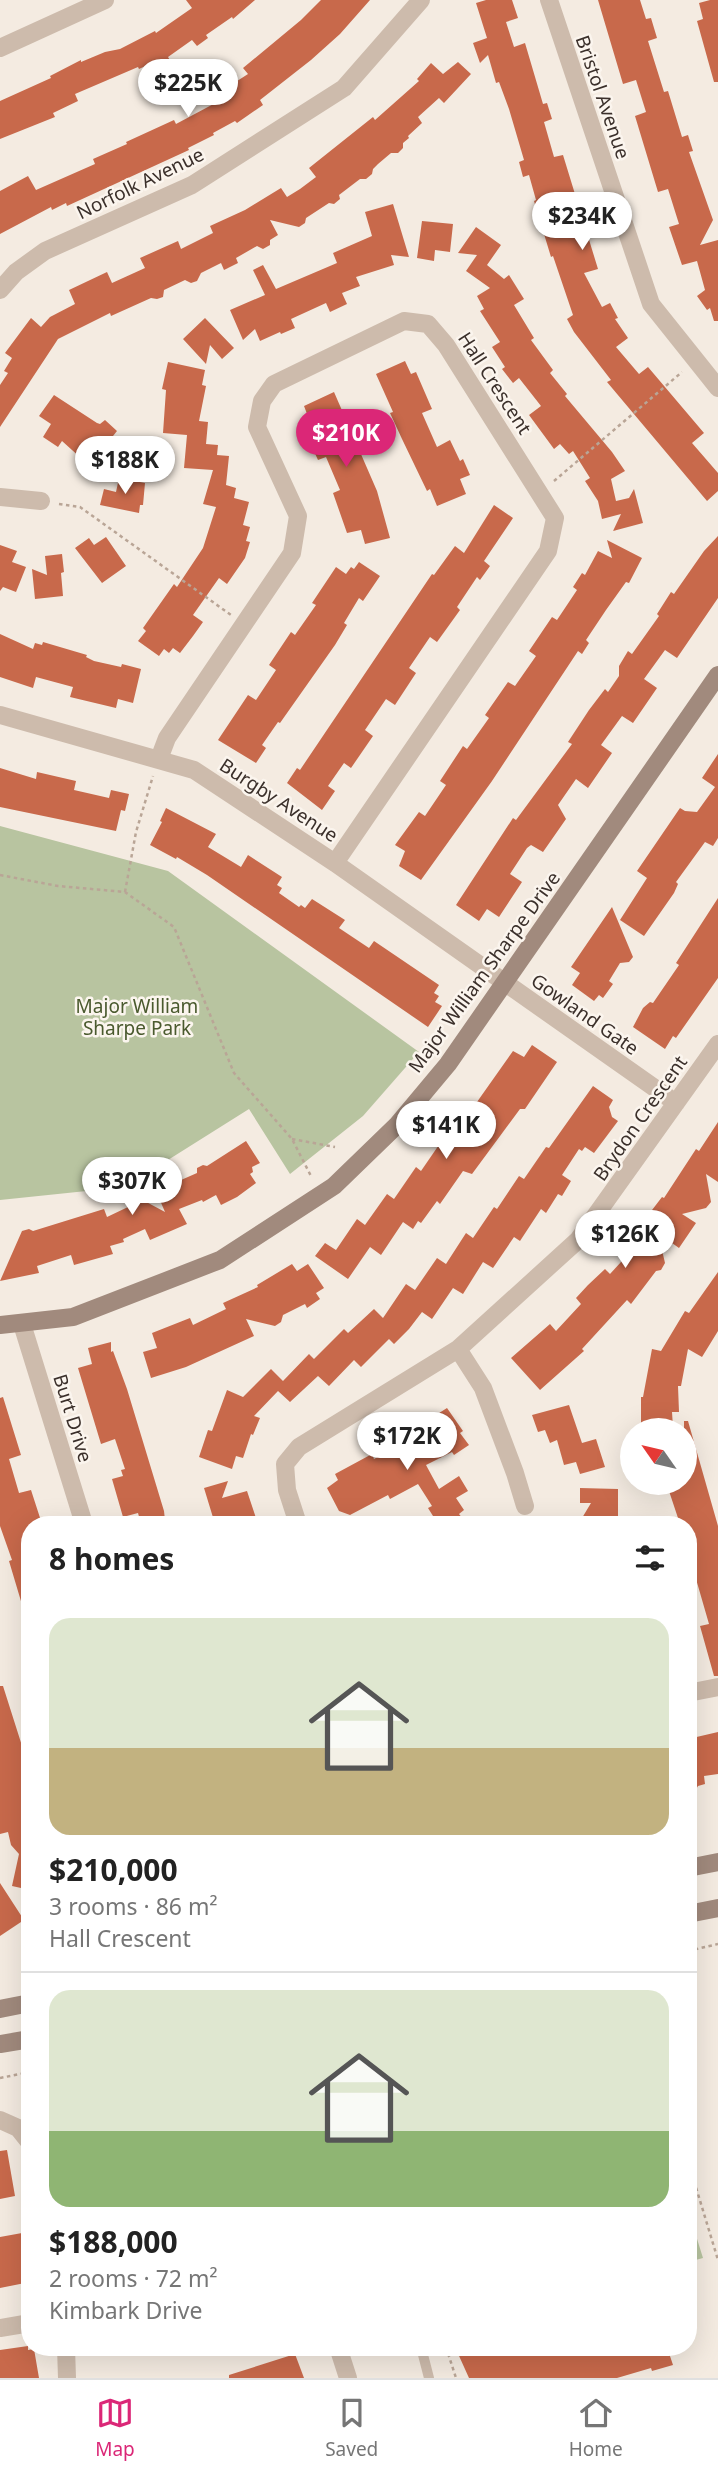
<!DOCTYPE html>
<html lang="en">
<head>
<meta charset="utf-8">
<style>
  body { margin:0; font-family:"Noto Sans",sans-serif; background:#f2f2f2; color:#222; height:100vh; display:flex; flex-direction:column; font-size:26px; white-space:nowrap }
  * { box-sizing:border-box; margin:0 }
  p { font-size:23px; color:#767676 }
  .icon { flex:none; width:38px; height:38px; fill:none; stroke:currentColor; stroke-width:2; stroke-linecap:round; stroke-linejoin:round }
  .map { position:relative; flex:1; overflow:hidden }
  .sheet { position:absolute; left:21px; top:1516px; width:676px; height:840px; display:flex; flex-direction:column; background:#fff; border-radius:28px; box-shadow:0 7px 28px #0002 }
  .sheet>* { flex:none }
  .needle { width:46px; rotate:304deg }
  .tools { position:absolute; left:620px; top:1418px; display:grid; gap:14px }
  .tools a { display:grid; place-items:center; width:77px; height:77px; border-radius:50%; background:#fff; box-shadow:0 7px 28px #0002; font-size:35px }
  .price { position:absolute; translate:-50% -60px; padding:0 16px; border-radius:24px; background:#fff; color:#222; font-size:23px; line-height:46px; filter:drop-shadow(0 2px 4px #0008) }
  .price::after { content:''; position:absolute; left:50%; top:42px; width:21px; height:16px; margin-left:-10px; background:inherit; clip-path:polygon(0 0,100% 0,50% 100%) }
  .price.active { background:#db2777; color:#fff }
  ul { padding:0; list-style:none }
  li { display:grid; align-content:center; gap:14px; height:371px; padding:0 28px }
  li+li { border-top:2px solid #e0e0e0 }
  li span { display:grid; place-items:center; height:217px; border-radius:21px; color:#555 }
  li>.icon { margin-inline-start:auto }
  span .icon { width:126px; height:126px; fill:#fffc; stroke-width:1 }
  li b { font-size:30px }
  h2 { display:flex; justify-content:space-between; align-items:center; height:84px; padding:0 28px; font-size:30px }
  .dock { display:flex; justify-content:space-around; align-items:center; height:98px; border-top:2px solid #e0e0e0; background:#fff; font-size:19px; color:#767676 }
  .dock a { display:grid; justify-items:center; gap:4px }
  .dock .active { color:#db2777 }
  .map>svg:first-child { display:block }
  .green { fill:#b8c4a0 }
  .building { fill:#c8694b }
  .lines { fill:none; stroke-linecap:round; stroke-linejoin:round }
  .path { stroke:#b9a596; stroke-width:2.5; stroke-dasharray:3.5 3.5; stroke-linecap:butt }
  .lane { stroke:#cdbbac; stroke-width:10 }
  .street { stroke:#cdbbac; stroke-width:18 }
  .secondary { stroke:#a18a7d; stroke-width:18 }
  .labels { text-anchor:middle; stroke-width:5; stroke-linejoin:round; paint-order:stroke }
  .street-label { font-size:19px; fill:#3b302b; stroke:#fbf5ee }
  .park-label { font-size:19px; fill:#4a5a2e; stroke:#fbf5ee }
</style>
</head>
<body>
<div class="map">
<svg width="718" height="2378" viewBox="0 0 718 2378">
  <rect width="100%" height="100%" fill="#f4ebe1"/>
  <path class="green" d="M0,826L168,871L419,1052L363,1116L290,1174L249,1109L125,1187L0,1200Z
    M688,2210L703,2258L688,2262Z"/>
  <path class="building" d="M186,0H255L233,19L232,17L206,35L208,38L197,46L192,40L168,57L171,62L157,69L154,62L139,69L138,67L75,94L78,101L53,113L55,117L0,139V101L51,78L50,76L81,60V62L105,52L120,49L155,31L156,33L192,8Z
    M321,0H370L340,34L311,60L260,100L263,105L237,123L235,121L213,133L214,135L188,148L189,150L67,206L66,203L52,210L51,207L0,234V191L28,176L36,190L95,164L93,159L127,144L126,142L174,120L176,124L236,92L231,85L248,74L243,68L301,20Z
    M486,0H512L518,18L506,22L514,47L525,43L543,104L547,103L552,119L544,122L554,157L563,155L598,269L584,273L602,307L610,303L618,318L615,319L628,338L616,347L639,374L648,367L704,433L692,443L718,473V491L707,501L607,382L611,380L574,332L567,319L573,315L553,256L551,257L534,201L536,200L529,175L523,177L519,162L524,160L509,109L499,82L496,83L488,55L480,63L473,43L487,38L476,3Z
    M598,0H640L646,19L651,18L657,38L648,41L664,92L668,91L682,137L688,135L693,151L689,152L713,220L700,245L718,240V321H714L710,308L707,310L697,296L705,290L697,261L682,265L669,227L679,224L668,189L658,192L635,116L646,112L636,80L623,84Z
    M710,0H718V82H714L697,21L703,19L699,3Z
    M458,62L471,74L444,103L439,98L418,117L422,123L408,136L409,138L403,143V148L398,153H391L378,164L373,169L372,174L366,179H360L339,195L340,199L334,204L329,203L306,218L305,223L299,227L270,220L278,235L270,240V245L263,249L257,246L236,258L238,263L224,270L221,263L201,273L197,281L191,283L185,280L164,290L163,297L157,299L151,298L111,316L110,313L58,339L0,427V385L8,373L4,371L12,358L5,353L31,318L41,327L50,317L75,304L69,290L107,272L112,283L145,268L140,258L178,241L181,249L213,233L210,226L245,210L281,188L287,197L300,189L316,177L309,168L373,117L375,120L419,81L417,79L431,63L443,74Z
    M393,204L409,257L391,255L394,265L356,277L360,286L342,293L347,304L330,312L326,303L291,319L295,328L281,334L280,332L260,341L255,329L243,340L230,310L265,295L253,270L263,265L276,289L337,263L333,253L372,236L365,212Z
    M422,221L453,224L450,252L435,250L434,261L417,258Z
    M476,227L501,245L487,265L504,279L509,275L524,299L514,305L534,338L531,340L553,370L550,373L567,394L565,396L612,452L625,471L611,479L616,501L629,498L634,489L643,523L613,531L621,514L602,519L598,501L585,481L590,478L573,451L569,454L560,444L554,449L529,415L541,406L519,378L513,383L502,369L505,367L492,347L500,342L480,311L484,309L477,296L490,288L466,271L477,255L458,253Z
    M205,318L234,348L222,359L210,345L206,364L183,339Z
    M405,361L411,374L416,372L432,409L422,413L437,447L450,440L460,461L463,459L470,475L460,479L466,494L437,506L430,489L427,491L402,439L390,413L393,412L376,374Z
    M168,362L205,370L202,385L206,386L199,421L208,422L206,444L218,445L217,455L229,456L226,485L236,488L234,498L249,502L243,525L250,527L246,541L250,542L245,558L227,584L219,578L193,615L203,622L193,636L180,653L173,648L169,653L164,649L159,656L138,641L146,631L143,628L174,584L177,587L203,548L216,507L203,504L213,470L184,468L187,435L163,433L166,390L162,389Z
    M334,392L377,491L390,538L365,544L361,530L347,533L333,493L340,490L326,457L318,460L301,423L309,419L304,406Z
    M54,395L97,423L100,424L105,420L117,431L113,436L119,441L99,462L88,453L82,459L62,441L58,447L43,437L51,424L39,416Z
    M119,478L145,483L143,505H140L139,513L100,505L104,489L116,492Z
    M494,505L513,518L484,561L490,566L480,580L477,577L457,607L460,610L437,642L430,637L409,668L416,673L395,705L386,699L365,730L373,736L351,768L344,763L328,786L335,791L322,810L287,783L297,768L300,770L432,574L434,575L455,546L464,553Z
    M718,536V598L677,658L665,650L644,679L657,688L633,723L622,716L601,745L612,753L588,788L576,779L558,805L566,819L543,852L531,845L527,848L510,874L522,882L499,917L487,909L479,921L456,905L513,818L516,820L572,744L568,742L589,710L605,689L608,692L619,676V666L628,651L632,654L659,616L657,614L671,592L674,594L704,551Z
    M106,537L126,566L102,583L75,548L89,538L94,545Z
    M607,540L642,558L629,583L626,582L606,610L586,640L589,643L582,654L578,651L492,781L421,880L399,866L405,851L395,845L419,812L425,816L446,785L440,781L463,746L467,749L489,718L485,715L508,682L515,686L536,656L529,651L552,617L557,620L577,590L573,587L582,573L585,575L598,551L612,558Z
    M0,545L17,551L12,562L26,567L16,592L3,587L0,591Z
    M62,554L64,572L61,573L63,596L35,599L32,569L47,575L45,556Z
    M359,562L380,576L363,601L359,598L344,623L347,625L335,645L280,723L278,722L262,745L266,748L256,763L218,740L248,695L256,700L276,670L269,665L291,632L295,635L316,605L312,603L336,567L346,574L351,567L354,569Z
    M0,634L33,649L35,643L42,645L43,642L87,655L86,657L94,661L121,667L122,664L141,669L133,703L118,699L116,708L70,697L73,687L36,677L33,688L0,677Z
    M718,754V838L713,846L705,842L676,882L678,884L674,893L644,936L620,920L647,878L637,871L680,808L685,811L697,812L715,787L702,778Z
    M0,768L36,779L37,772L76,781L74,790L109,798L111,790L129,794L125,811L121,810L116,831L0,807Z
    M166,808L216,834L208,847L241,867L248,855L282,877L277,885L282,888L279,893L299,907L301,905L305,908L312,899L345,920L339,928L369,948L374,941L439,985L434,993L439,996L435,1002L442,1006L428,1027L207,875L177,857L176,859L150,845L162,822L160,821Z
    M718,898V978L676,1038L673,1036L665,1049L633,1027L643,1008L650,1002L653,1003L679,965L676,963Z
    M612,907L633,957L629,962L620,963L609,981L613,984L603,998L599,995L594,1001L572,985L580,973L571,967Z
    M532,1045L557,1062L525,1109H520L472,1174L463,1171L440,1204L437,1201L421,1223L418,1221L413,1229L403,1222L381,1255L370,1247L348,1279L315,1256L325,1243L336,1250L357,1219L365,1225L387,1194L394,1199L416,1167L421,1171L443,1139L448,1143L513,1051L524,1057Z
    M593,1086L613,1100L609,1107L612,1117L618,1121L594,1153L585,1147L582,1151L579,1149L562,1175L571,1181L562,1196L558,1194L546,1213L541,1209L520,1241L514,1237L493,1268L483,1262L463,1294L453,1288L432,1319L422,1312L409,1329L394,1344L389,1339L361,1367L354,1360L329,1386L318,1376L290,1402L278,1391L254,1416L260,1418L253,1435L251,1434L243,1458L236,1456L232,1469L199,1457L208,1430L212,1431L227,1390L243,1397L271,1369L283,1381L309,1354L314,1359L344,1329L348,1333L374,1309L383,1318L406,1284L415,1290L437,1258L446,1264L466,1233L473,1238L494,1207L497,1209L519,1176L524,1179L546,1147L549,1148Z
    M718,1122V1182L706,1174L711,1202L706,1208L682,1214L696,1223L679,1248L658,1233L665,1263L661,1270L656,1271L631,1304L627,1300L582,1349L584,1351L540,1390L511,1358L550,1324L556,1331L581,1304L576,1298L588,1285L605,1269L610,1274L621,1262L633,1245L629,1242L639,1227L662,1197L664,1198L696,1149L699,1151Z
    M246,1141L260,1163L252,1167L253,1172L250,1174L256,1183L237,1197L221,1205L216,1195L203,1202L202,1200L179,1209L187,1224L150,1240L145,1229L123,1239L124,1242L110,1246L113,1254L74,1265L71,1255L37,1266L39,1273L0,1281L22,1231L29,1229L33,1231L104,1209L107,1217L128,1207L130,1200L137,1197L165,1212L156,1191L197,1173V1168L203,1165L207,1166Z
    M292,1264L297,1271L308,1264L324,1288L316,1293L320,1299L307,1308L305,1304L283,1315L281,1322L275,1326L246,1319L254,1336L186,1367L151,1378L143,1352L157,1348L152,1333L190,1318L193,1325L226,1309L223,1303L258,1287L257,1285Z
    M718,1272V1331L702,1357L688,1349L681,1386H678L679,1412H672L673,1427H641V1397H643L652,1349L661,1351L685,1311L689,1313Z
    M111,1342V1352L113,1351L127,1389L164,1511L165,1520L150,1524H141L138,1513L123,1517L112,1479L123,1476L121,1470L125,1469L115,1439L101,1444L78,1368L92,1364L88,1348Z
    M3,1397L21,1455L9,1459L19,1493L31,1490L42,1524H30V1617L26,1618L9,1561L12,1560L0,1526V1398Z
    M569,1405L582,1443L596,1439L605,1467L580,1474L576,1462L564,1465L557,1440L550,1443L545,1430L538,1432L532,1415Z
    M447,1408L463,1431L460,1433L469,1445L454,1455L452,1452L426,1465L439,1489L459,1476L468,1491L456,1498L464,1510L459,1514L467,1524H438L428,1508L432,1506L418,1484L390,1499L388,1495L350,1515L339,1511L327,1488L338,1480L335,1474L372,1454L374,1459L406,1442L403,1436Z
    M684,1421H688L718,1526V1676H714L700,1626L709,1624L696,1579L693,1580L688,1561V1524H680L666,1482H684Z
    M228,1481L222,1498L247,1491L258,1524H215L204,1488Z
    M580,1488L618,1489V1518H582L591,1503H580Z
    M0,1686H3L30,1771V1890L12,1886L19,1854L11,1845L8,1832L0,1834Z
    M718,1732V1774L704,1776L705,1784L698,1786L688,1803V1739Z
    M0,1883L24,1920L0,1936Z
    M7,2150L15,2196L0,2199V2151Z
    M22,2233L30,2282L0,2288V2237Z
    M28,2346V2350L34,2349L39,2378H0V2350Z
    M455,2347H667L673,2365L652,2371L651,2368L617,2378H469Z
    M295,2354L304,2378H229V2375Z"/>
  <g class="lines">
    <path class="path" d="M554,481L682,372
      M59,504L80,507L231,615
      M0,875L58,886L125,892L174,927L234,1073L292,1139L312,1178
      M125,892L136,832L153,776
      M292,1139L335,1147
      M688,1951L718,1944
      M0,2078L30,2072
      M688,2161L718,2260
      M446,2347L456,2378"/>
    <path class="lane" d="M421,2347L429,2378"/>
    <path class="street" d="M549,0L651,304L718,388
      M0,48L105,0
      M0,290L16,272L45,251L192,185L344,88L421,0
      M0,497L41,501
      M0,715L194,770L335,863L676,1103
      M159,759L167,738L292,553L298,516L257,427L262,401L274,384L404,321L428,324L446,345L555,518L548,551L335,863
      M22,1324L84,1524
      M458,1349L483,1388L515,1473L525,1506
      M298,1524L287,1490L285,1464L299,1447L458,1349L578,1240L718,1044
      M688,1693L718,1687
      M0,2120L18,2128L30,2143
      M0,2328L30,2323
      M66,2347L67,2378
      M338,2347L348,2378"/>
    <path class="secondary" d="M0,1325L73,1317L220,1260L334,1186L397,1125L448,1064L718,675
      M688,1868L718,1862
      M688,1914L718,1908
      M0,2009L30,2003
      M0,2044L30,2039"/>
  </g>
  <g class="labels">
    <g class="street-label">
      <text transform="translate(603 97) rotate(71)" y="7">Bristol Avenue</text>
      <text transform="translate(140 183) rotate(-26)" y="7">Norfolk Avenue</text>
      <text transform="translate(495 383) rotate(57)" y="7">Hall Crescent</text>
      <text transform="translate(279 800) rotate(33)" y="7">Burgby Avenue</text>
      <text transform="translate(484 972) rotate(-54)" y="7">Major William Sharpe Drive</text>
      <text transform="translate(585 1014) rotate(35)" y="7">Gowland Gate</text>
      <text transform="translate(640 1118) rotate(-55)" y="7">Brydon Crescent</text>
      <text transform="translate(73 1418) rotate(73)" y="7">Burt Drive</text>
    </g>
    <g class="park-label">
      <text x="137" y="1013">Major William<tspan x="137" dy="22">Sharpe Park</tspan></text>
    </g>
  </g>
</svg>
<div class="tools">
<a><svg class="needle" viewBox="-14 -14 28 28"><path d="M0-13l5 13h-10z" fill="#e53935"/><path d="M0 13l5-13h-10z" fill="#767676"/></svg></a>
</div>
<b class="price" style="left:188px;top:119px">$225K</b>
<b class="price" style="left:582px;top:252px">$234K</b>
<b class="price active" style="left:346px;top:469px">$210K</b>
<b class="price" style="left:125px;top:496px">$188K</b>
<b class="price" style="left:446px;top:1161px">$141K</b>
<b class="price" style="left:132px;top:1217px">$307K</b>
<b class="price" style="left:625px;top:1270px">$126K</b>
<b class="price" style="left:407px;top:1472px">$172K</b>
<section class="sheet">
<h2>8 homes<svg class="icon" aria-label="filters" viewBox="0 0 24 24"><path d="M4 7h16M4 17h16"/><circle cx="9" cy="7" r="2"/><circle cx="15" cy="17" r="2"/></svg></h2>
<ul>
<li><span style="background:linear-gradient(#dfe7d0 60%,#c2b280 0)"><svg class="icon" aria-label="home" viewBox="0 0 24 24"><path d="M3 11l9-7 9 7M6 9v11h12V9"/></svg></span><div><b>$210,000</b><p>3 rooms · 86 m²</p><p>Hall Crescent</p></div></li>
<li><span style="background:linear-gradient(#dfe7d0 65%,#8fb573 0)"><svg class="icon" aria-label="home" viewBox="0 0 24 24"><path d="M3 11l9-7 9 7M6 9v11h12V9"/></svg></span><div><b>$188,000</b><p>2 rooms · 72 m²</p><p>Kimbark Drive</p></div></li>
</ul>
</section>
</div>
<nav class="dock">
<a class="active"><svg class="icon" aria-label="map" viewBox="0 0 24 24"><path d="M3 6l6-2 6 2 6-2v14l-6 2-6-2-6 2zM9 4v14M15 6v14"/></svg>Map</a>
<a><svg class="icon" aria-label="saved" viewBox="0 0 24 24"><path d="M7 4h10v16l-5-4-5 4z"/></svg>Saved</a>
<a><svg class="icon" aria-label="home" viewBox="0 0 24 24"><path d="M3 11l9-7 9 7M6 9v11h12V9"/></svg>Home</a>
</nav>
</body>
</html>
